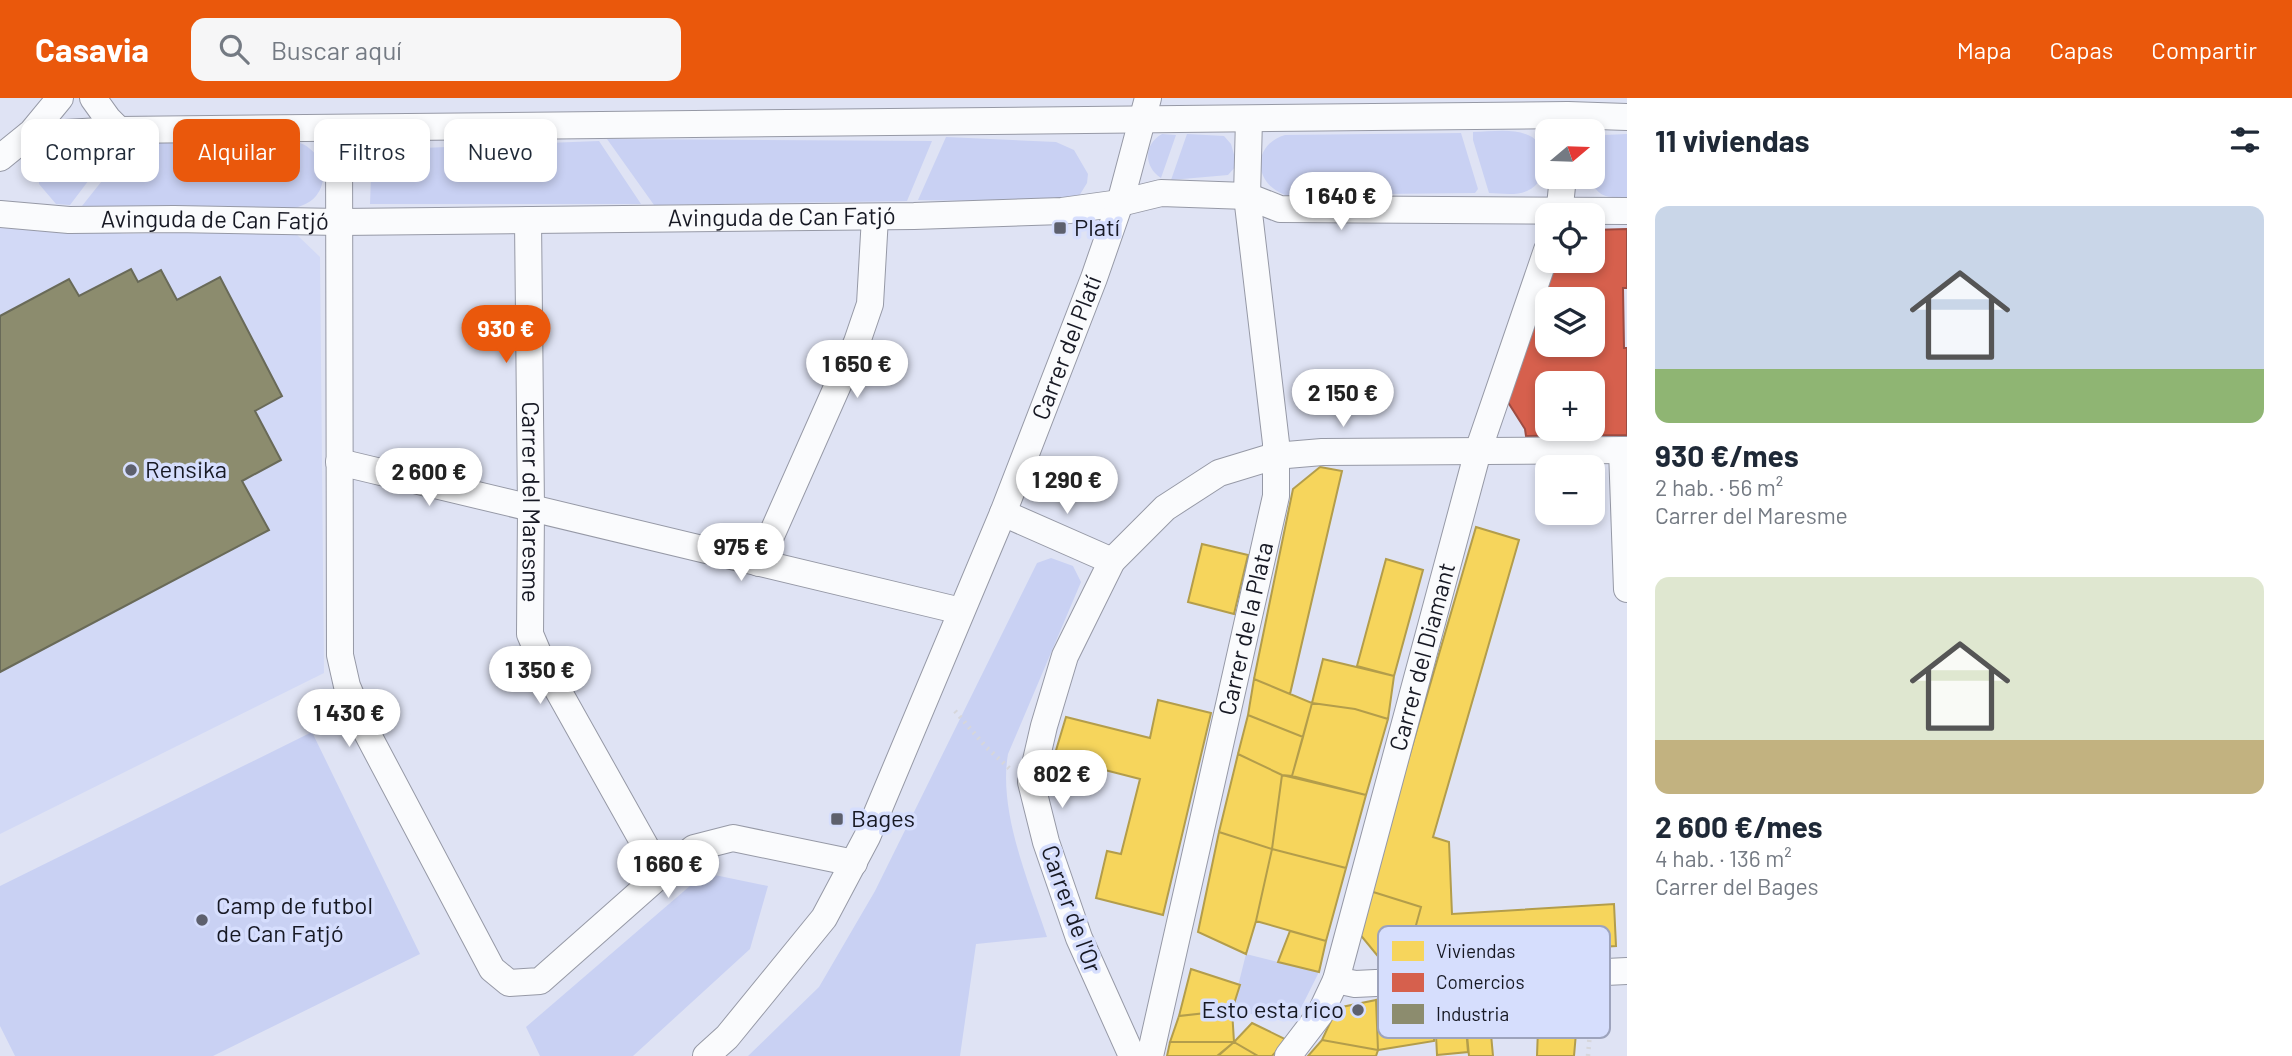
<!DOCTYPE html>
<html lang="es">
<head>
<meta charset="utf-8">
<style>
  body { margin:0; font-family:Barlow,sans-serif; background:#f6f6f7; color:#1f2937; height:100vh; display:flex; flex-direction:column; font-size:26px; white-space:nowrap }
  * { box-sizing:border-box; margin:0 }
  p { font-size:23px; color:#747a83 }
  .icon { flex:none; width:38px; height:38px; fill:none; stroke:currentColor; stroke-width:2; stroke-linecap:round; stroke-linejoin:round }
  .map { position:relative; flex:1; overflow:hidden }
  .sheet { display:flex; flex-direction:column; background:#fff; width:665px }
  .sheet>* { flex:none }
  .hud { position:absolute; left:21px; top:21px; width:665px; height:63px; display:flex; gap:14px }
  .needle { width:46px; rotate:71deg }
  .controls { position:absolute; left:1535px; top:21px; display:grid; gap:14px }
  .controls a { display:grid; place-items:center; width:70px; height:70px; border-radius:14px; background:#fff; box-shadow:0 4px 10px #0003; font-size:35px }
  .price { position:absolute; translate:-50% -60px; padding:0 16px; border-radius:24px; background:#fff; color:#222; font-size:23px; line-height:46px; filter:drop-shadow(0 2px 4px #0008) }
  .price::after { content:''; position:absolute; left:50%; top:42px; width:21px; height:16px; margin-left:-10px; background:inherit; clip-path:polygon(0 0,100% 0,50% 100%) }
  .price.on { background:#ea580c; color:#fff }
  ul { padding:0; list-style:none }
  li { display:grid; align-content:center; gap:14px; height:371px; padding:0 28px }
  li span { display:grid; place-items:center; height:217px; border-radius:14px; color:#555 }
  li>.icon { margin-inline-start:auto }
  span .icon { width:126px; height:126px; fill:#fffc; stroke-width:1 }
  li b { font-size:30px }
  h2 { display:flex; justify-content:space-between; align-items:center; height:84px; padding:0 28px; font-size:30px }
  .pill { padding:0 24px; border-radius:14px; background:#fff; box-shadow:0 4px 10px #0003; font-size:24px; line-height:63px }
  .pill.on { background:#ea580c; color:#fff }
  header { display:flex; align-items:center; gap:42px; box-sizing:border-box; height:98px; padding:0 35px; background:#ea580c; color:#fff }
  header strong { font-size:33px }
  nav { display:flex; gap:38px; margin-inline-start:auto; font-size:24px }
  .search { width:490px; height:63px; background:#f6f6f7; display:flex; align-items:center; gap:18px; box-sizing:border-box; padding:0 24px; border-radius:14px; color:#747a83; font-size:26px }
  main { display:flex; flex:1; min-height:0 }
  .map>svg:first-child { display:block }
  .built { fill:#d2d9f6 }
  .green { fill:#c9d1f3 }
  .homes { fill:#f6d55c; stroke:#b39d4b; stroke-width:2 }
  .shops { fill:#d6604d; stroke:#9d4b41; stroke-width:2; fill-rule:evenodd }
  .industry { fill:#8c8c6e; stroke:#696a58; stroke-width:2 }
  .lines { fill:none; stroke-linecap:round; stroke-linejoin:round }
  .minor-casing { stroke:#9699a6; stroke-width:28 }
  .path { stroke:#d6d6db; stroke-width:4.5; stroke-dasharray:2 5; stroke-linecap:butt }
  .minor { stroke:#fafbfd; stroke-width:26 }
  .poi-dot { fill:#5d606d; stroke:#d6defd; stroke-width:2.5 }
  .labels { text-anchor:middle; stroke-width:7; stroke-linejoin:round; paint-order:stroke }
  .street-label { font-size:24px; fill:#171924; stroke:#d6defd }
  .poi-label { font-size:24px; fill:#171924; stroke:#d6defd; text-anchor:start }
  .key { fill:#d6defd; stroke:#9da3bc; stroke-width:2 }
  .key-label { font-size:19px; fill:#171924 }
</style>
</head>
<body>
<header>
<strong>Casavia</strong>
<div class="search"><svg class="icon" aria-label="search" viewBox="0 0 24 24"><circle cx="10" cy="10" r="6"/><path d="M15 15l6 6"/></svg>Buscar aquí</div>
<nav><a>Mapa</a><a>Capas</a><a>Compartir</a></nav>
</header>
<main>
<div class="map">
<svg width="1627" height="958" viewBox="0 0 1627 958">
  <rect width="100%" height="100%" fill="#dfe3f4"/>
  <path class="built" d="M0,120L124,136L293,133L320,159L324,575L0,736Z"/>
  <path class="green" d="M1473,34C1490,34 1512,30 1528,37C1552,47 1550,83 1527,93C1515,98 1501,95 1489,95L1473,42Z
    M1461,35L1478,91L1475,95L1285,97C1253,85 1252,47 1285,37Z
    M1162,36L1176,37L1161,80C1143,68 1144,46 1162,36Z
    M1187,36L1224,38L1231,46L1237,67L1228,77L1171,82Z
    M1627,36V99C1604,100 1599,99 1588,79H1592L1593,47L1604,37Z
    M946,39L1056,44L1074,52L1088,76L1087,85L1079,98L1036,104L918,102Z
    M607,41L932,43L907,103L654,107Z
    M599,43L641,106H370L372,52Z
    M262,44C273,44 289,41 300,45C321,53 331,79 316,98C309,107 297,109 287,112L82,108L132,45Z
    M117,45L70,107L56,106L39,86C39,79 39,70 42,64C53,37 93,45 117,45Z
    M1051,460L1073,468L1081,484L1008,656C998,714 1029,784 1047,839L976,846L960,958H748L819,889L875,793L1037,465Z
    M312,634L420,856L213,958H15L0,928V788Z
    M705,775L768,788L750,851L633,958H540L526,929Z
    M1246,856L1319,874L1299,914L1285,923L1232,912Z"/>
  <path class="homes" d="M1320,369L1342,373L1290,596L1254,581L1293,391Z
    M1476,429L1519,442L1433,739L1449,744L1452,816L1614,806L1616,848L1381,862L1358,834Z
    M1202,446L1248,457L1234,516L1188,504Z
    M1386,461L1423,472L1394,578L1357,568Z
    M1323,561L1394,578L1388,621L1355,611L1312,605Z
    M1254,581L1312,605L1303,639L1248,617Z
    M1158,602L1211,615L1163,817L1096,800L1107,753L1121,756L1140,681L1054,659L1066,619L1150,640Z
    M1312,605L1355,611L1388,621L1366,697L1292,678Z
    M1248,617L1303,639L1292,678L1282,677L1238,656Z
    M1238,656L1282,677L1272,751L1219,734Z
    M1282,677L1366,697L1346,770L1272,751Z
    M1219,734L1272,751L1256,823L1246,856L1198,834Z
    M1272,751L1346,770L1326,843L1256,823Z
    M1370,793L1421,809L1407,860L1381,862L1358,834Z
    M1290,833L1326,843L1319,874L1278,864Z
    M1191,871L1240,887L1232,912L1179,918Z
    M1560,889L1578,912L1574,958H1537L1538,931L1491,938L1487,892Z
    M1487,892L1493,958H1469L1463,894Z
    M1463,894L1468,954L1437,957L1434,897Z
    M1434,897V943L1378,952L1376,902Z
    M1376,902L1378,952L1322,942L1337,910Z
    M1232,912L1234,944H1170L1179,918Z
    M1252,925L1287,942L1272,958H1258L1234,944Z
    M1322,942L1378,952L1376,958H1308Z
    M1170,944H1234L1217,958H1167Z
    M1234,944L1258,958H1218Z"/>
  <path class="shops" d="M1627,131V190H1623L1624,250H1627V337L1526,338L1525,331L1506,301L1552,163H1592V132ZM1547,201H1592V247H1547ZM1547,285H1592V331H1547Z"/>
  <path class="industry" d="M131,171L138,184L161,172L177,202L220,179L282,298L255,313L281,362L242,383L269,432L0,574V218L69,181L79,198Z"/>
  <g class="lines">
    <g class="minor-casing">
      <g id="minor">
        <path d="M93,0L108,21L119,32"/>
        <path d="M339,30L340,557L347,588L366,633L492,871L509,885L540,883L661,776L694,750L733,740L854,765"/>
        <path d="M29,37L119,32L1568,17L1627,19"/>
        <path d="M0,60L32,34L60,0"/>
        <path id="s1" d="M0,116L69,122L174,121L340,124L914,118L1062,113L1120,105L1161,95L1247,98L1280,111L1627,113"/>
        <path d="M1559,117L1563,79"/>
        <path id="s2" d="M528,122L531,411L530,536L541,562L661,776"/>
        <path d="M1622,352L1627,491"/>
        <path d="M339,364L961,513"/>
        <path d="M1003,415L1112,463"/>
        <path d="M759,465L857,244L870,206L875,119"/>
        <path d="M1336,882L1355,886L1627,873"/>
        <path id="s3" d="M706,958L727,939L824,820L867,739L1003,415L1094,180L1120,105L1148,0"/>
        <path d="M1132,958L1079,840L1046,744L1031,684L1044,628L1065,558L1112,463L1165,410L1219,375L1275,358L1322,354L1627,352"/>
        <path id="s4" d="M1150,958L1276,398V345L1247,98L1249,21"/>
        <path id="s5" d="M1288,958L1320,916L1336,882L1478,353L1547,152"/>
      </g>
    </g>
    <path class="path" d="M955,613L986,649L1010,671
      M1588,958L1593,898"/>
    <use href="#minor" class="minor"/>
  </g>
  <g class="poi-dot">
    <rect x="1053" y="123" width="14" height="14" rx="3.5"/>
    <circle cx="131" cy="372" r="7"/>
    <rect x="830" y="714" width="14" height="14" rx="3.5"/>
    <circle cx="202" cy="822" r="7"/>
    <circle cx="1358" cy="912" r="7"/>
  </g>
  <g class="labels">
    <g class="street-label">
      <text dy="8" stroke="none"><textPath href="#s1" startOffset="782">Avinguda de Can Fatjó</textPath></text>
      <text dy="8" stroke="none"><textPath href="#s1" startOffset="215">Avinguda de Can Fatjó</textPath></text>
      <text dy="8" stroke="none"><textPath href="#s3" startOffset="802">Carrer del Platí</textPath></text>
      <text dy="8" stroke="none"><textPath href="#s2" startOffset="282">Carrer del Maresme</textPath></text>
      <text dy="8" stroke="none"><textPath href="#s4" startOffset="438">Carrer de la Plata</textPath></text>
      <text dy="8" stroke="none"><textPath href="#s5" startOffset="425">Carrer del Diamant</textPath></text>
      <text transform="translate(1071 811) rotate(70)" y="8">Carrer de l'Or</text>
    </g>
    <g class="poi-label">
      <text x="1074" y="138">Platí</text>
      <text x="145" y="380">Rensika</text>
      <text x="851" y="729">Bages</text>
      <text x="216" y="816">Camp de futbol<tspan x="216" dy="28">de Can Fatjó</tspan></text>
      <text x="1344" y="920" text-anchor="end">Esto esta rico</text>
    </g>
  </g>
  <rect x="1378" y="828" width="232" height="112" rx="10" class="key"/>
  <rect x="1392" y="843" width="32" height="20" fill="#f6d55c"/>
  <rect x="1392" y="875" width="32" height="19" fill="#d6604d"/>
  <rect x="1392" y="906" width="32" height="20" fill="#8c8c6e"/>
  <g class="key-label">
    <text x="1436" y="860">Viviendas</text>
    <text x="1436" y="891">Comercios</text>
    <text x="1436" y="923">Industria</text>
  </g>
</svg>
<div class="controls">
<a><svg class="needle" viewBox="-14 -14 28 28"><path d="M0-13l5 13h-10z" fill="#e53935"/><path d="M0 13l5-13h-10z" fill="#747a83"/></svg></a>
<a><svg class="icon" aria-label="locate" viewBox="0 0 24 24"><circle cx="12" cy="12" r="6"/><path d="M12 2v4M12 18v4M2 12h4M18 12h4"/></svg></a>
<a><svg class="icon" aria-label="layers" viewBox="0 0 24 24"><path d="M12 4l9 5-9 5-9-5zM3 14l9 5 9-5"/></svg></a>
<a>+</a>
<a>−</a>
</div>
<b class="price" style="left:1341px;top:134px">1 640 €</b>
<b class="price on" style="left:506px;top:267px">930 €</b>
<b class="price" style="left:857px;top:302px">1 650 €</b>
<b class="price" style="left:1343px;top:331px">2 150 €</b>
<b class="price" style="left:429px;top:410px">2 600 €</b>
<b class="price" style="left:1067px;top:418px">1 290 €</b>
<b class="price" style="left:741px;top:485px">975 €</b>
<b class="price" style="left:540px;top:608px">1 350 €</b>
<b class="price" style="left:349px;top:651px">1 430 €</b>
<b class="price" style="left:1062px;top:712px">802 €</b>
<b class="price" style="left:668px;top:802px">1 660 €</b>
<div class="hud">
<a class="pill">Comprar</a>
<a class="pill on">Alquilar</a>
<a class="pill">Filtros</a>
<a class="pill">Nuevo</a>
</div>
</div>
<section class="sheet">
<h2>11 viviendas<svg class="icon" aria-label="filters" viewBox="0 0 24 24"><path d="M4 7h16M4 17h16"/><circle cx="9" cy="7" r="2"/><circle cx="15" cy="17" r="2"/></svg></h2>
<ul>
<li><span style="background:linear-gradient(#c9d6e8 75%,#8fb573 0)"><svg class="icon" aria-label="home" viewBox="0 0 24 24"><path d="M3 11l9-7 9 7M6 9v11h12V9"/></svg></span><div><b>930 €/mes</b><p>2 hab. · 56 m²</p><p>Carrer del Maresme</p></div></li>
<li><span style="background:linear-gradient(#dfe7d0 75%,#c2b280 0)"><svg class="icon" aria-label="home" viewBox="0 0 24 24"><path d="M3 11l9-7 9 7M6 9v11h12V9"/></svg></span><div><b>2 600 €/mes</b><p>4 hab. · 136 m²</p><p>Carrer del Bages</p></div></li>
</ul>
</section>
</main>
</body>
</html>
